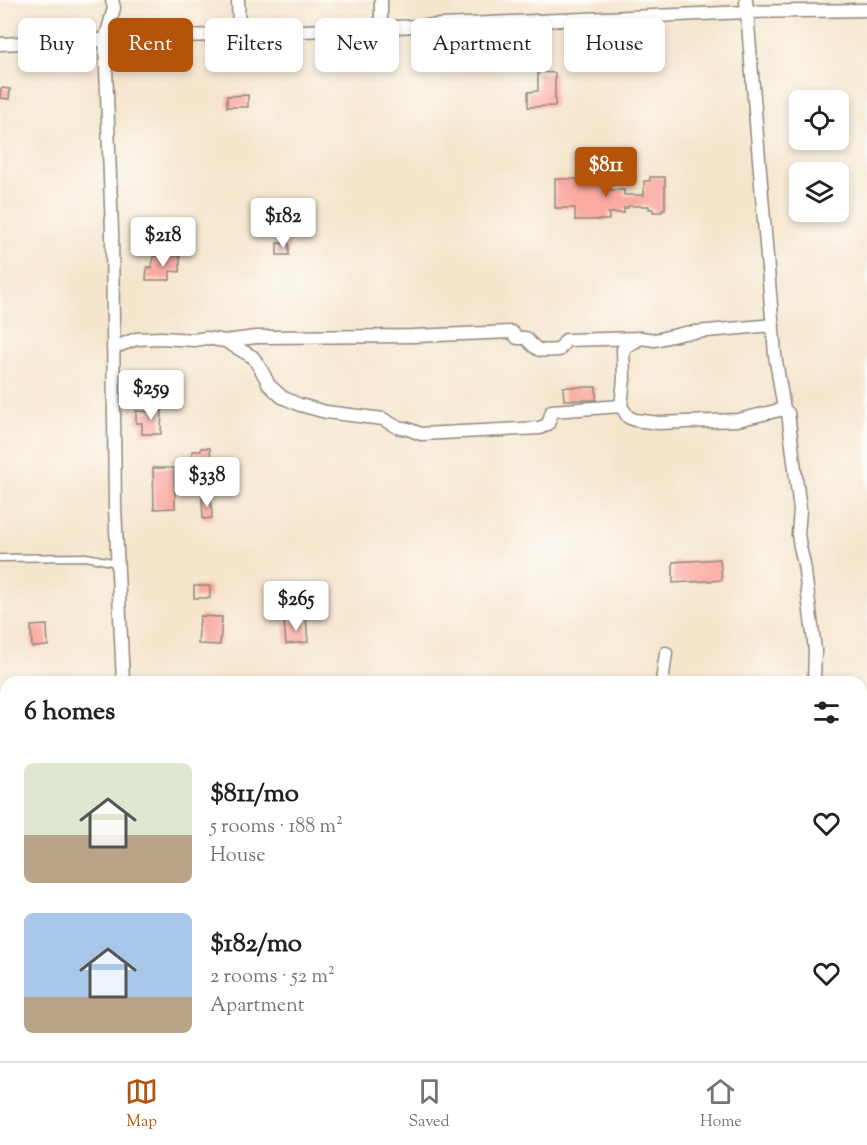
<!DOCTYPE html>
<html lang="en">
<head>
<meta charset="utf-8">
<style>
  body { margin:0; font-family:"Sorts Mill Goudy",serif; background:#f2f2f2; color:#202124; height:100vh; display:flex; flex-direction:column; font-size:22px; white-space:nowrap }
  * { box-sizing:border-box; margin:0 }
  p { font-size:20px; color:#757577 }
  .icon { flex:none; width:33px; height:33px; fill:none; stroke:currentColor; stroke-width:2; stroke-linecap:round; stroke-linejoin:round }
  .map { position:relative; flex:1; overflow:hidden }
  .details { position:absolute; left:0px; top:676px; width:867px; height:386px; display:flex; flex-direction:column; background:#fff; border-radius:18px 18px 0 0; box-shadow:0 3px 9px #0003 }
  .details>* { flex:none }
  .banner { position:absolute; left:18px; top:18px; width:831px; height:54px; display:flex; gap:12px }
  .buttons { position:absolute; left:789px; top:90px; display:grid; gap:12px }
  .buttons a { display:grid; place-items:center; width:60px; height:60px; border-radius:9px; background:#fff; box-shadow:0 3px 9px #0003; font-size:30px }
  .price { position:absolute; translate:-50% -51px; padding:0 14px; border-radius:6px; background:#fff; color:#222; font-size:20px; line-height:39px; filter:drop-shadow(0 2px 3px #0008) }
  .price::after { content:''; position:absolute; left:50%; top:36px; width:18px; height:14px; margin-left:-9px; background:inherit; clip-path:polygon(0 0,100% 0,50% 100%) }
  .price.current { background:#b45309; color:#fff }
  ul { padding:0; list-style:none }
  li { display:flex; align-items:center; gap:18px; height:150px; padding:0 24px }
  li span { display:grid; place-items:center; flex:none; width:168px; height:120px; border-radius:9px; color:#555 }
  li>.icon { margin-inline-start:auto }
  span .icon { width:72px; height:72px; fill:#fffc; stroke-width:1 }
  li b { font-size:26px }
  h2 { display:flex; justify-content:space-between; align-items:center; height:72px; padding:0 24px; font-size:26px }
  .pill { padding:0 21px; border-radius:9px; background:#fff; box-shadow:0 3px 9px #0003; font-size:21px; line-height:54px }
  .pill.current { background:#b45309; color:#fff }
  .tab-bar { display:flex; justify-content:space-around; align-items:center; height:84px; border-top:2px solid #e0e0e0; background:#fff; font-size:16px; color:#757577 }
  .tab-bar a { display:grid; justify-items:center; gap:3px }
  .tab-bar .current { color:#b45309 }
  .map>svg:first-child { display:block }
  .building { fill:#faaaa2 }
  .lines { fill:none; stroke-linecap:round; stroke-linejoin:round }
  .lane-casing { stroke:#90887c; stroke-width:9 }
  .street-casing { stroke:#90887c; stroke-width:15 }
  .lane { stroke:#fff; stroke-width:6 }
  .street { stroke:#fff; stroke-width:12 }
</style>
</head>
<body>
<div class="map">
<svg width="867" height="1061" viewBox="0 0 867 1061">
  <rect width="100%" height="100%" fill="#fdfcf7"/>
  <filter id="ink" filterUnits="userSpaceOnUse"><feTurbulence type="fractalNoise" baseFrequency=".0167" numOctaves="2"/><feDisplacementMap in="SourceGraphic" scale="12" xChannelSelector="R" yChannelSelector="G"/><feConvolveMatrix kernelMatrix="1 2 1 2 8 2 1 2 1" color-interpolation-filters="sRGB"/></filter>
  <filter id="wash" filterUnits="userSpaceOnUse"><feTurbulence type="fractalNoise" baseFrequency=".008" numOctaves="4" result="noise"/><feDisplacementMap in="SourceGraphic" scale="24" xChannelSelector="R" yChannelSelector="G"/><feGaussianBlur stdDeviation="1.35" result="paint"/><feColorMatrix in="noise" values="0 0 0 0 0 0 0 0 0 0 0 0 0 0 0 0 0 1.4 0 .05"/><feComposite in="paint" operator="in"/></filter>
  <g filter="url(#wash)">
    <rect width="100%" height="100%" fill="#f5e5cd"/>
    <g id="blocks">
      <path class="building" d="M538,72L555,73V106L528,107V92L538,91Z
        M1,88L10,89L9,99L0,98Z
        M248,95V107H227V96Z
        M650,177H665V209H662V212H653V209H649V206H628V208H624V213H609V220H575V208H555V179H604V190H624V195H644V181H650Z
        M277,243L289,244V255H277Z
        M153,256H180V272L170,271V280H146L147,267L152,268Z
        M563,387H596V400H564Z
        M152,407H162L161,434H142V423H136V411L151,412Z
        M201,448H210L211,459H208V465H204V468H192V451H201Z
        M153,468H174L175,508L154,509Z
        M211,496L212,518L203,519L202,497Z
        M720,559L722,580L673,583V562Z
        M194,586H210V598H194Z
        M200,616L222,617L220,645L198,644Z
        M306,619L308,642L286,644L284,621Z
        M47,625L48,646L32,647L31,626Z"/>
    </g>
  </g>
  <g filter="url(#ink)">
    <use href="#blocks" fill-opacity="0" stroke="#90887c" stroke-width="1.5"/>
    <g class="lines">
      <g class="lane-casing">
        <path id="lane" d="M0,558L86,557L117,563"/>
      </g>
      <g class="street-casing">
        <path id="street" d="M112,0L114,8L105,40L112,232L115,507L123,682
          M238,0L239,34
          M381,0V28
          M746,0L775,355L784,409L788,413L800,510L798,534L800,547L804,564L815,650L814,682
          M0,44L747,12L867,10
          M225,341L253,357L263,373L269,385L282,397L300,405L326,412L383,419L397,427L408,429L421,434L540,428L548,424L552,411L621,406L628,417L635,420L659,423L738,420L784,409
          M113,348L136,339L161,338L194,340L206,338L225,341L256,337L413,336L512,332L517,338H526C538,353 541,351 559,350L566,340L641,338
          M621,406L624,379L623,349L641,338L655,340L685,333L773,325
          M662,682L666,653
          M861,785L867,784
          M861,894L867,893
          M125,1056L126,1061
          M836,1056V1061"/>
      </g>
      <use href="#lane" class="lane"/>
      <use href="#street" class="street"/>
    </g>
  </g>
</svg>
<div class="buttons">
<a><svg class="icon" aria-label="locate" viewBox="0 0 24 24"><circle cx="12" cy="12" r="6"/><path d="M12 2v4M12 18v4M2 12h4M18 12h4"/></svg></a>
<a><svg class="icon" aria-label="layers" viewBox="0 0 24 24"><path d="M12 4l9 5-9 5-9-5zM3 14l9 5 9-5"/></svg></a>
</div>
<b class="price current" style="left:606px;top:198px">$811</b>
<b class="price" style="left:283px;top:249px">$182</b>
<b class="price" style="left:163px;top:268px">$218</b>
<b class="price" style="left:151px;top:421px">$259</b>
<b class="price" style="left:207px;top:508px">$338</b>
<b class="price" style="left:296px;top:632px">$265</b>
<div class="banner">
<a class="pill">Buy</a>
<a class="pill current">Rent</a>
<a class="pill">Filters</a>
<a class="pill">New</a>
<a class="pill">Apartment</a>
<a class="pill">House</a>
</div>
<section class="details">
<h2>6 homes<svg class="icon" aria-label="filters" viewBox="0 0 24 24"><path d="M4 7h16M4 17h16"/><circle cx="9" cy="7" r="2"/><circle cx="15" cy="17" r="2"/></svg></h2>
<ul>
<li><span style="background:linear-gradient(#dfe7d0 60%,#b9a48a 0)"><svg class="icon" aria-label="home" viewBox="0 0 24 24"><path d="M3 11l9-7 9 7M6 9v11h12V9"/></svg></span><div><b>$811/mo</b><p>5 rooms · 188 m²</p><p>House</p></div><svg class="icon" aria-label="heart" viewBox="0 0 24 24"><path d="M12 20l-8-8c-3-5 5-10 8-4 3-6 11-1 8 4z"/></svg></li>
<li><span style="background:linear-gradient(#a9c7e8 70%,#b9a48a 0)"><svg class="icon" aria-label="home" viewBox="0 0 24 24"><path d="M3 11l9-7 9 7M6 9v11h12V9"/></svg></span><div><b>$182/mo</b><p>2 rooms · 52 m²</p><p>Apartment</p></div><svg class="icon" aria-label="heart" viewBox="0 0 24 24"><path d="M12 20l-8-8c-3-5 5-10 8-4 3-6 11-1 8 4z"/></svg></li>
</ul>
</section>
</div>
<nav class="tab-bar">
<a class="current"><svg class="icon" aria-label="map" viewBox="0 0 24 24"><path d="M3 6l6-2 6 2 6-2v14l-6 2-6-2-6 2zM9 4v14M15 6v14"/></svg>Map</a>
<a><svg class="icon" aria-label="saved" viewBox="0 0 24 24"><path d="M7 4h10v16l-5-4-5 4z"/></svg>Saved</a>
<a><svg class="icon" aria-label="home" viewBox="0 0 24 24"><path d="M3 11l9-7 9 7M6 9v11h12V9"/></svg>Home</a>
</nav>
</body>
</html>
